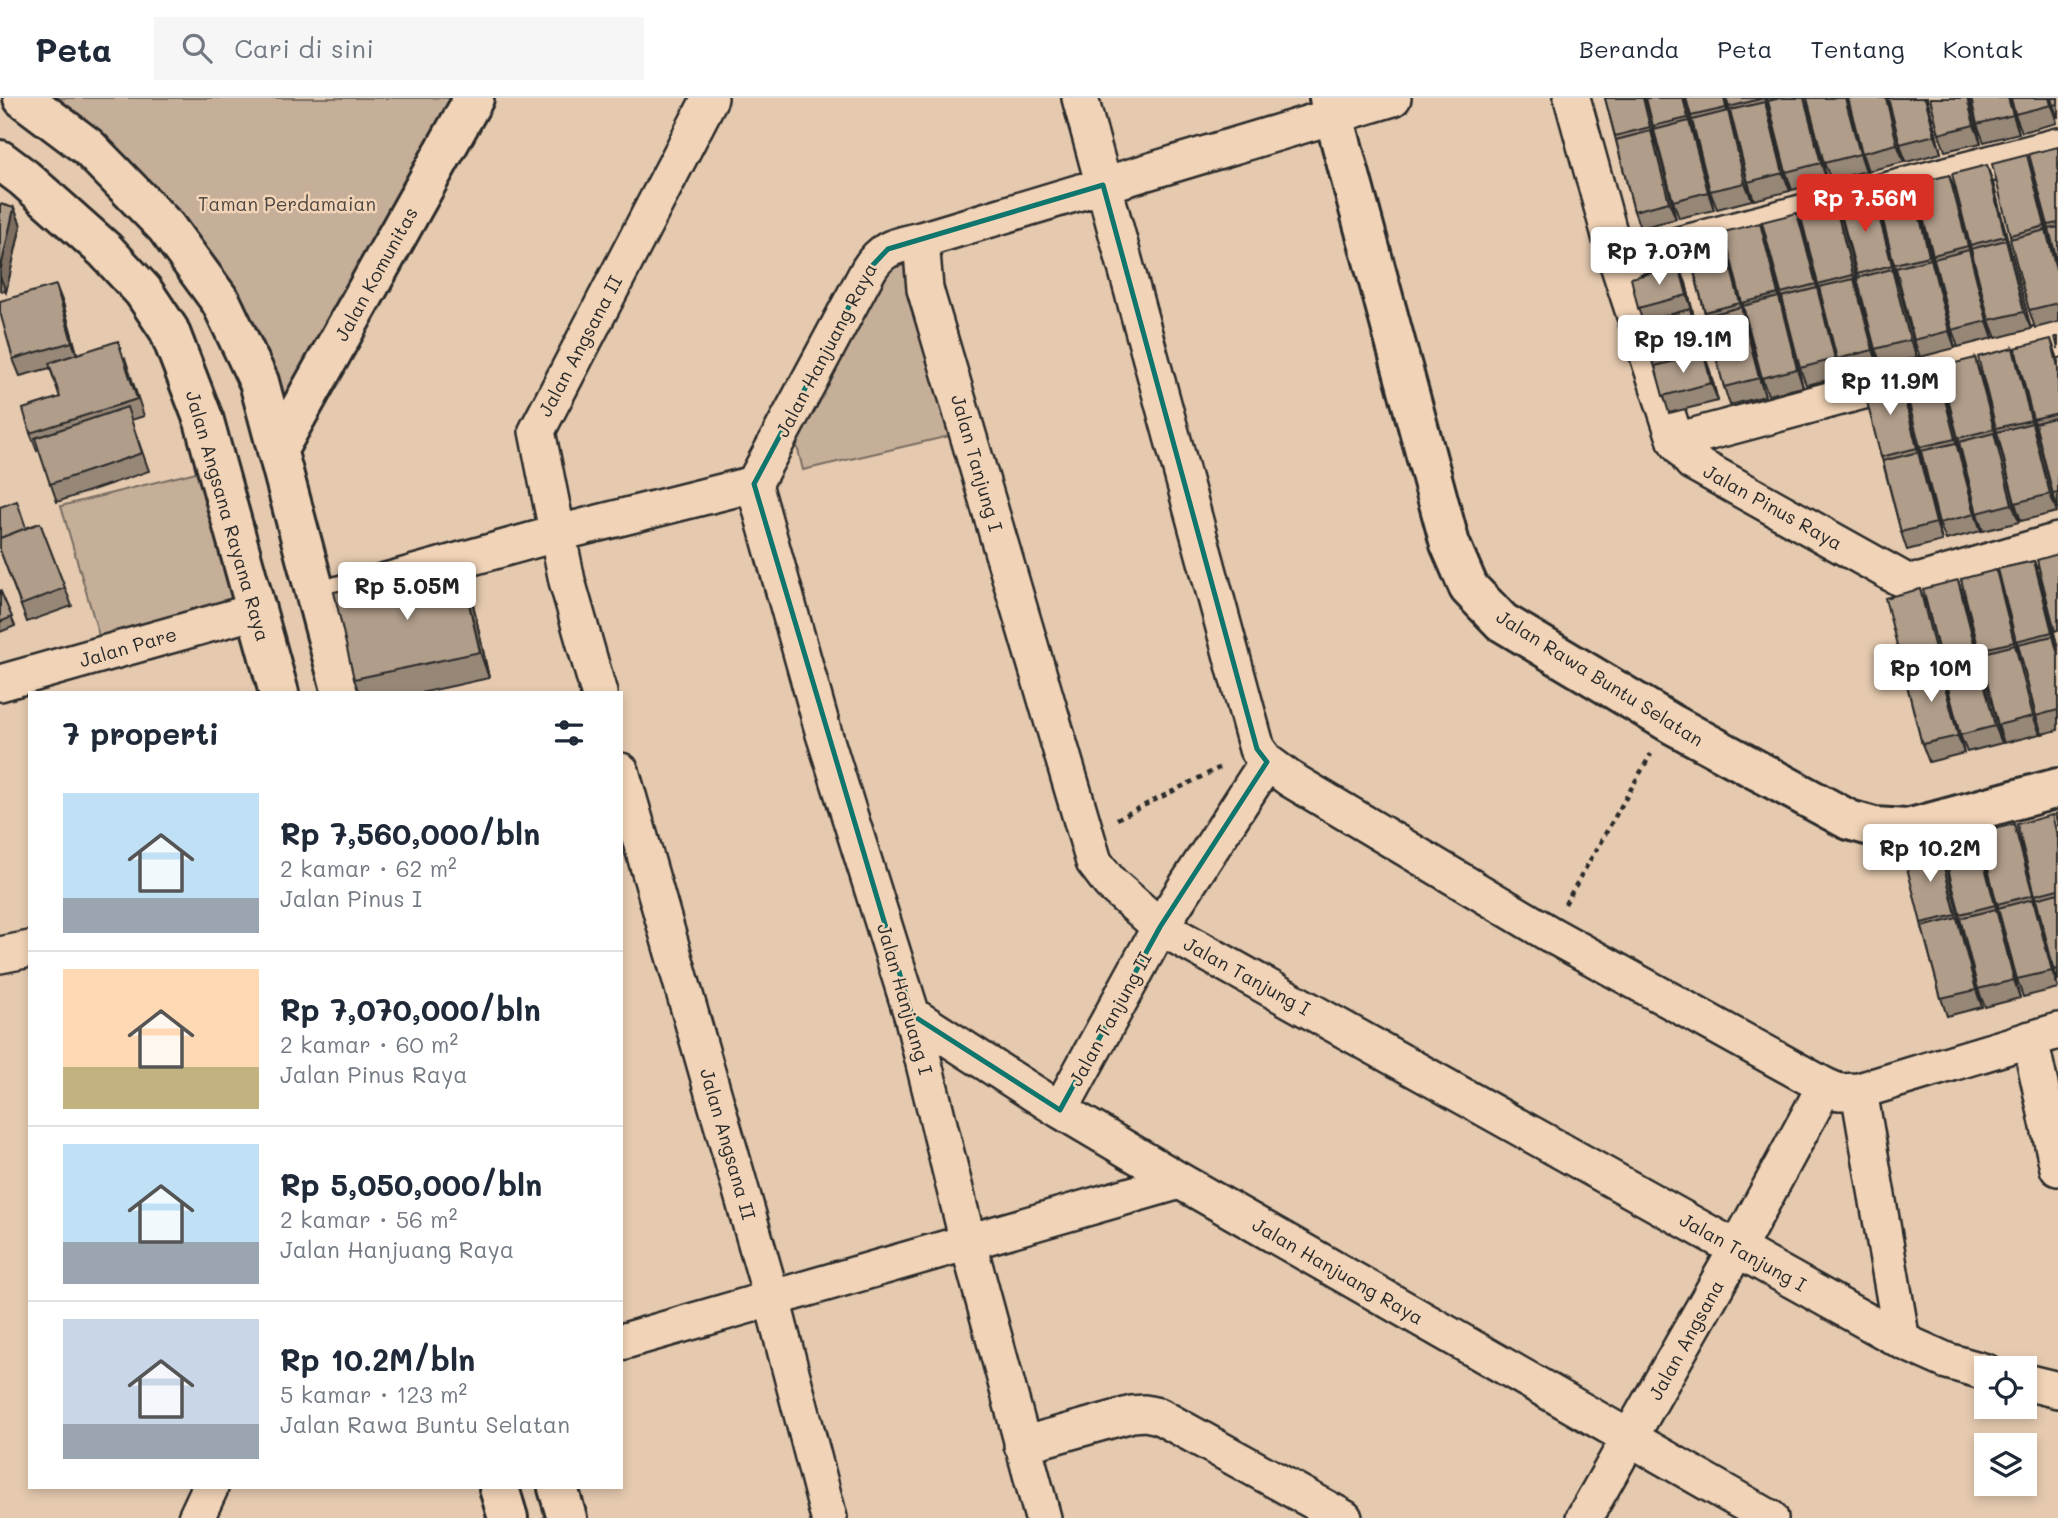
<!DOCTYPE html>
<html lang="id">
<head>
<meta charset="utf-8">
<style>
  body { margin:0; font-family:Mali,sans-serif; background:#f6f6f7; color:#1f2937; height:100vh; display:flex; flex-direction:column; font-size:26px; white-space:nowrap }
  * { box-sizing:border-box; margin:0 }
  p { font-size:23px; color:#747a83 }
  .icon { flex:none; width:38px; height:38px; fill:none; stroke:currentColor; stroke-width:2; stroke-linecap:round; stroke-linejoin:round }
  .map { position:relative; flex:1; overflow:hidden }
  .panel { position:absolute; left:28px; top:593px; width:595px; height:798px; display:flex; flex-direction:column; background:#fff; border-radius:0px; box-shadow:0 4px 10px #0003 }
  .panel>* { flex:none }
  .controls { position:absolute; left:1974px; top:1258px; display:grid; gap:14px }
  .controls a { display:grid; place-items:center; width:63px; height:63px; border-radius:0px; background:#fff; box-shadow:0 4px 10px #0003; font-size:35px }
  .price { position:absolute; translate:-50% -60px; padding:0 16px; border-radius:7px; background:#fff; color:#222; font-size:23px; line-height:46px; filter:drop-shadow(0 2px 4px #0008) }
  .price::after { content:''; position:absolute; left:50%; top:42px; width:21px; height:16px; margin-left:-10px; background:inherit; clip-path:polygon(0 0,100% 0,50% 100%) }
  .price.selected { background:#d93025; color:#fff }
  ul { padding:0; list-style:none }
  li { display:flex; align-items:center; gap:21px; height:175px; padding:0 35px }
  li+li { border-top:2px solid #e0e1e3 }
  li span { display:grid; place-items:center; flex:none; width:196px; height:140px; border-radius:0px; color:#555 }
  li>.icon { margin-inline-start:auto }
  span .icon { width:84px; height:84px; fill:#fffc; stroke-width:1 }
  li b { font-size:30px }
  h2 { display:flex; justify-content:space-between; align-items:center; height:84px; padding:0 35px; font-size:30px }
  header { display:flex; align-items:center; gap:42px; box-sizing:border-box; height:98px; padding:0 35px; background:#fff; border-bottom:2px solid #e0e1e3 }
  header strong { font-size:33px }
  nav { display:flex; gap:38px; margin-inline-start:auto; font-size:24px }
  .search { width:490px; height:63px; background:#f6f6f7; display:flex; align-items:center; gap:18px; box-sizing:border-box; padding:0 24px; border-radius:0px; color:#747a83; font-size:26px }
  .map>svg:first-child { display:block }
  .green { fill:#c6af99; stroke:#786d62; stroke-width:2 }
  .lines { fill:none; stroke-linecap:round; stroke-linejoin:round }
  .street-casing { stroke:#2b2b2b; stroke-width:40 }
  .secondary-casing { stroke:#2b2b2b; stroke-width:44 }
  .path { stroke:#2b2b2b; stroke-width:4.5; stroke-dasharray:5 5; stroke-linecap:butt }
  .street { stroke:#f1d4b7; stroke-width:35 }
  .secondary { stroke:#f1d4b7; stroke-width:38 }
  .wall { fill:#978777; stroke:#2b2b2b; stroke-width:2 }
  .shaded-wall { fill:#7b6e61; stroke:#2b2b2b; stroke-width:2 }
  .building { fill:#b09d8a; stroke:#2b2b2b; stroke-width:2 }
  .marked { fill:none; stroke:#0f766e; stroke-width:5; stroke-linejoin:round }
  .labels { text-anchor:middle; stroke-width:5; stroke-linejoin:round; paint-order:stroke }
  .park-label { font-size:19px; fill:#4a4541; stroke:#f1d4b7 }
  .street-label { font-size:19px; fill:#2b2b2b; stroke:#f1d4b7 }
</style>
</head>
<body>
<header>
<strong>Peta</strong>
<div class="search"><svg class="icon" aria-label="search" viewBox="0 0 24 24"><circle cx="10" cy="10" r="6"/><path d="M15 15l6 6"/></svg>Cari di sini</div>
<nav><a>Beranda</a><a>Peta</a><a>Tentang</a><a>Kontak</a></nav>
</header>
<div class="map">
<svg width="2058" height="1420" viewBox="0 0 2058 1420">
  <rect width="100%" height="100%" fill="#e5caaf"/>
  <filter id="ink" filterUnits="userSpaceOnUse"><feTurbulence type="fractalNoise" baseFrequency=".0143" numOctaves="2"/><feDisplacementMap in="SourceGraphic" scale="14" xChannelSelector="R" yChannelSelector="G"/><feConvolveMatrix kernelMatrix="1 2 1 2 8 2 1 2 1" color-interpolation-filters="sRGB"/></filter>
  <g filter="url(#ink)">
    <path class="green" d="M24,0H462L277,353L220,194Z
      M912,166L958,336L803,372L795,340L887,171Z
      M200,373L235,506L100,541L61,408Z"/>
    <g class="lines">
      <g class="street-casing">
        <path id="street" d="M1080,0L1257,651L1267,664L1290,681L1548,835L1825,988L1839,994L1859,993L2058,933
          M1572,0L1617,163L1676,343L1692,364L1907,484L1921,483L2058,443
          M921,142L925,191L1094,764L1110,785L1160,829L1902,1243L1947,1263L1986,1274
          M1617,163L2058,48
          M1676,343L2058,241
          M754,386L824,636L912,917L968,1144L1043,1420
          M339,496L559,435L754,386L869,171C883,148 897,148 921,142L1393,0
          M0,585L256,513
          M599,595L567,483L537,333L710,0
          M621,673L772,1201L829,1420
          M0,857L30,851
          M912,917L1060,1012L1180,1083L1770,1420
          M2030,941L2058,1070
          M1859,993L1902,1243
          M1060,1012L1160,829L1267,664
          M621,1244L1180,1083
          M2025,1284L2058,1292
          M1022,1347L1132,1316L1145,1315L1159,1318L1344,1420
          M196,1420L210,1390
          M1584,1420L1737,1151L1825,988"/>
      </g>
      <g class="secondary-casing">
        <path id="secondary" d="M23,0L88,49L166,129L221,204L259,284L342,595
          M1329,0L1450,446L1469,490L1502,524L1672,626L1849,722L1874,729L1907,731L2058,690
          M0,62L24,80L105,152L143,193L169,232L204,323L279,595
          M277,353L474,0
          M499,1390L508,1420
          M558,1390L567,1420"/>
      </g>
      <path class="path" d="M1117,721L1221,669
        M1565,806L1651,656"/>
      <use href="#street" class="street"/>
      <use href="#secondary" class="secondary"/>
    </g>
    <path class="wall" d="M1605,0H1645L1676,121L1640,130L1634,113Z
      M1646,0H1685L1714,112L1679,120L1673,103Z
      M1686,0H1726L1752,102L1717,111L1710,93Z
      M1726,0H1766L1790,93L1754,102L1748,84Z
      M1767,0H1807L1827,83L1792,92L1786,74Z
      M1807,0H1847L1866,73L1831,82L1824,65Z
      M1888,0L1904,64L1868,73L1862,55Z
      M1927,0L1941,55L1906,64L1900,46Z
      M1930,0H1969L1981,45L1945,53L1939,36Z
      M2010,0L2019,35L1984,44L1977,26Z
      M2051,0L2057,25L2022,34L2015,16Z
      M2058,0V20L2053,7Z
      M2058,49V167L2048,127Z
      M2033,75L2058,173V224L2035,230L2029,212L2010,137Z
      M1993,85L2031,231L1996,240L1989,222L1970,147Z
      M1956,94L1993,240L1958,249L1952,232L1933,157Z
      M1918,104L1955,250L1920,259L1914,242L1894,166Z
      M0,106L14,110L21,127L6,194L0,192Z
      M1879,113L1917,259L1882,268L1875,251L1857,176Z
      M1842,123L1879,269L1844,278L1837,261L1818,186Z
      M1762,124L1804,133L1841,279L1806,287L1800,270Z
      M1724,134L1766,143L1803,289L1768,297L1762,280Z
      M1686,143L1728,152L1765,298L1730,307L1724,289Z
      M1679,168L1686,185L1693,215H1692L1697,229L1704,256L1710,273L1718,303L1669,315L1650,253L1643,224L1638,210Z
      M63,205L77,256L125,260L144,318L131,322L149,373L57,404L39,352L37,353L30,335L60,299L50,270L20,278L13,261Z
      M2013,250L2019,267L2057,414L2021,423L2015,405L1996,330Z
      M2015,250L2058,262V411L2053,396Z
      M1975,260L1981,277L2019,424L1983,433L1977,415L1958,340Z
      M1937,270L1943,287L1981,433L1946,442L1939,425L1920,349Z
      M1899,279L1905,297L1942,443L1907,452L1901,434L1863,288Z
      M40,425L72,508L27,524L0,452L26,430Z
      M2034,463L2040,480L2058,550V632L2042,636L2036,618L1998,471Z
      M460,467L470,492L489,580L421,595H359L354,581Z
      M1961,481L2002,489L2040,636L2004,645L1998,627Z
      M0,492L15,528L0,534Z
      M1964,499L2002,645L1967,654L1960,637L1941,562Z
      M1927,509L1944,580L1964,655L1929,664L1922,646L1903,571Z
      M2017,726L2058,734V883L2054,872Z
      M1979,735L2020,744L2058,890L2023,899L2017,881Z
      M1976,736L1983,754L2020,900L1985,909L1978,891L1941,745Z
      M1945,763L1982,909L1947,918L1941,900L1921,825Z"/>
    <path class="shaded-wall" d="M1643,0H1645L1657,46L1650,29Z
      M1683,0H1685L1695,37L1688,20Z
      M1724,0H1726L1752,102L1745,85Z
      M1764,0H1766L1770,18Z
      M1804,0L1809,12L1827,83L1821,65Z
      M1845,0H1847L1866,73L1860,56Z
      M1886,0H1888L1904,64L1897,46Z
      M1925,0H1927L1941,55L1935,37Z
      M1967,0H1969L1981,45L1974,27Z
      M2008,0H2010L2019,35L2013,17Z
      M2049,0H2051L2057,25L2051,7Z
      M1765,4L1771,21L1790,93L1783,75Z
      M1689,23L1695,40L1714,112L1708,94Z
      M1651,33L1658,50L1676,121L1669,104Z
      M2027,57L2033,75L2051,146L2045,128Z
      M1987,67L1993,85L2011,156L2005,138Z
      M1949,77L1956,94L1974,166L1968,148Z
      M1912,86L1918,104L1955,250L1949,233Z
      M1873,96L1879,113L1898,185L1892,167Z
      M1835,106L1842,123L1860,194L1853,177Z
      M14,110L21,127L6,194L0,178V174Z
      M1797,115L1804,133L1822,204L1816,186Z
      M1760,125L1766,143L1784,214L1778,196Z
      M2046,132L2052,150L2058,173V180Z
      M1721,134L1728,152L1746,223L1740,205Z
      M2006,142L2013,160L2031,231L2024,214Z
      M1969,152L1975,169L1993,240L1987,223Z
      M1679,168L1686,185L1693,215L1687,197Z
      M1892,171L1899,188L1917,259L1910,242Z
      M1854,181L1860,198L1879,269L1873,252Z
      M56,187L63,205L79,262L72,244Z
      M1817,190L1823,208L1841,279L1835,261Z
      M1779,199L1785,217L1803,289L1797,271Z
      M1741,209L1747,227L1765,298L1759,280Z
      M1690,211L1697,229L1704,259L1698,241Z
      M2051,241L2057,258L2058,269Z
      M2013,250L2019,267L2038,339L2031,322Z
      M1704,256L1710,273L1718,303L1711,285Z
      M1975,260L1981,277L2000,349L1994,331Z
      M1937,270L1943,287L1962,358L1955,341Z
      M1899,279L1905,297L1923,368L1917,350Z
      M2032,325L2039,343L2057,414L2050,396Z
      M1994,335L2001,352L2019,424L2012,406Z
      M1956,345L1962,362L1981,433L1975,416Z
      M1918,354L1924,372L1942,443L1936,425Z
      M2034,463L2040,480L2058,550L2052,534Z
      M460,467L470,492L489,580L480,554Z
      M1996,472L2002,489L2021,561L2014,544Z
      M1958,482L1964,499L1982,570L1976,553Z
      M1920,491L1927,509L1945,580L1938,563Z
      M2015,547L2022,564L2040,636L2033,618Z
      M1977,557L1984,574L2002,645L1995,628Z
      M1939,566L1945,584L1964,655L1958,638Z
      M2014,726L2020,744L2039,815L2033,797Z
      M1976,736L1983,754L2001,825L1995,807Z
      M1938,746L1945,763L1963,834L1956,817Z
      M2033,801L2040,819L2058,889L2052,873Z
      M1996,811L2002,829L2020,900L2014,882Z
      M1957,820L1964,838L1982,909L1976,892Z"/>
    <path class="building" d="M1605,0H1643L1650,29L1615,38Z
      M1646,0H1683L1688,20L1653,28Z
      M1686,0H1724L1726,10L1691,18Z
      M1726,0H1764L1729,9Z
      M1781,0H1804L1821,65L1786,74L1768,3Z
      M1807,0H1845L1860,56L1824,65Z
      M1848,0H1886L1897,46L1862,55Z
      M1888,0H1925L1935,37L1900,46Z
      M1930,0H1967L1974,27L1939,36Z
      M1971,0H2008L2013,17L1977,26Z
      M2011,0H2049L2051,7L2015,16Z
      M2051,0H2058V6L2053,7Z
      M1765,4L1783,75L1748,84L1730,12Z
      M1728,13L1745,85L1710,93L1692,22Z
      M1689,23L1708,94L1673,103L1654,32Z
      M1651,33L1669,104L1634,113L1616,42Z
      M2058,49V125L2048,127L2029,56Z
      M2027,57L2045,128L2010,137L1992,66Z
      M1987,67L2005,138L1970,147L1952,76Z
      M1949,77L1968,148L1933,157L1914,86Z
      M1912,86L1929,158L1894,166L1876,95Z
      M1873,96L1892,167L1857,176L1838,105Z
      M0,106L14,110L0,174Z
      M1835,106L1853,177L1818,186L1800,115Z
      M1797,115L1816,186L1781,195L1762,124Z
      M1760,125L1778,196L1742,205L1724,134Z
      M2058,129V167L2049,131Z
      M2046,132L2058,180V205L2029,212L2010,141Z
      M1721,134L1740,205L1705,214L1686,143Z
      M2006,142L2024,214L1989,222L1971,151Z
      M1969,152L1987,223L1952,232L1934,161Z
      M1931,161L1949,233L1914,242L1896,170Z
      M1679,168L1687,197L1638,210L1631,180Z
      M1892,171L1910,242L1875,251L1857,180Z
      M1854,181L1873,252L1837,261L1819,189Z
      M56,187L72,244L13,261L0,214V203Z
      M1817,190L1835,261L1800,270L1782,199Z
      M1779,199L1797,271L1762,280L1743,208Z
      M1741,209L1759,280L1724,289L1705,218Z
      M1690,211L1698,241L1650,253L1642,224Z
      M2055,239H2058V251Z
      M2051,241L2058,269V315L2033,321L2015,250Z
      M118,243L137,301L30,335L23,311L60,299L49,265Z
      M2013,250L2031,322L1996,330L1978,259Z
      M1704,256L1711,285L1663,298L1655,268Z
      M1975,260L1994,331L1958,340L1940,269Z
      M1937,270L1955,341L1920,349L1902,278Z
      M1899,279L1917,350L1881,359L1863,288Z
      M127,309L142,355L50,386L35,340Z
      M2058,319V395L2053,396L2035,325Z
      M2032,325L2050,396L2015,405L1997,334Z
      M1994,335L2012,406L1977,415L1959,344Z
      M1956,345L1975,416L1939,425L1921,353Z
      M1918,354L1936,425L1901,434L1883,363Z
      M17,403L26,430L0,440V409Z
      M40,425L65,490L21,507L0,452V440Z
      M2058,456V532L2055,533L2037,462Z
      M2034,463L2052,534L2016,543L1998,471Z
      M460,467L480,554L354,581L334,494Z
      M1996,472L2014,544L1979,552L1961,481Z
      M1958,482L1976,553L1941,562L1923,491Z
      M1920,491L1938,563L1903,571L1885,500Z
      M0,492L12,519L0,524Z
      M2053,538L2058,557V612L2036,618L2018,546Z
      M2015,547L2033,618L1998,627L1980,556Z
      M1977,557L1995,628L1960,637L1942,566Z
      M1939,566L1958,638L1922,646L1904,575Z
      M2058,715V728L2055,716Z
      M2052,717L2058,741V791L2035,797L2017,726Z
      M2014,726L2033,797L1997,806L1979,735Z
      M1976,736L1995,807L1960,816L1941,745Z
      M1938,746L1956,817L1921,825L1903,754Z
      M2058,795V871L2054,872L2036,801Z
      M2033,801L2052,873L2017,881L1998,810Z
      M1996,811L2014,882L1978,891L1960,820Z
      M1957,820L1976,892L1941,900L1922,829Z"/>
  </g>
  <path class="marked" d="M1103,87L1257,651L1267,664L1160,829L1060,1012L912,917L754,386L869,171L888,151Z"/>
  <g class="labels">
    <g class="park-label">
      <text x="287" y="113">Taman Perdamaian</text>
    </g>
    <g class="street-label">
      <text transform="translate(376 176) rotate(-61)" y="7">Jalan Komunitas</text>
      <text transform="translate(580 248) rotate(-62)" y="7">Jalan Angsana II</text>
      <text transform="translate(826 252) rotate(-62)" y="7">Jalan Hanjuang Raya</text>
      <text transform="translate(977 365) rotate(74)" y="7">Jalan Tanjung I</text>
      <text transform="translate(1773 409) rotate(29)" y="7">Jalan Pinus Raya</text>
      <text transform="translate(228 418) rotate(74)" y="7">Jalan Angsana Rayana Raya</text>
      <text transform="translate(128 549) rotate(-16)" y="7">Jalan Pare</text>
      <text transform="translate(1600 580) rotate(32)" y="7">Jalan Rawa Buntu Selatan</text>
      <text transform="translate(1247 878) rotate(29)" y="7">Jalan Tanjung I</text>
      <text transform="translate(905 901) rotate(74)" y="7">Jalan Hanjuang I</text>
      <text transform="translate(1110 921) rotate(-61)" y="7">Jalan Tanjung II</text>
      <text transform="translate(728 1046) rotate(74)" y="7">Jalan Angsana II</text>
      <text transform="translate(1743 1154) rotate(29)" y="7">Jalan Tanjung I</text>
      <text transform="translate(1338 1173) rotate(30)" y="7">Jalan Hanjuang Raya</text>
      <text transform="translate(1686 1242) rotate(-61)" y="7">Jalan Angsana</text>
    </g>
  </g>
</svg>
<div class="controls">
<a><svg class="icon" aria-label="locate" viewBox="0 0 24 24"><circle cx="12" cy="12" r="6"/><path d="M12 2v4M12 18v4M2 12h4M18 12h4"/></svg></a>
<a><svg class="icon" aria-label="layers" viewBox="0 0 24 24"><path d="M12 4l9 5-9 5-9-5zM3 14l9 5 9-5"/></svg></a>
</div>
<b class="price selected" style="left:1865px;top:136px">Rp 7.56M</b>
<b class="price" style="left:1659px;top:189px">Rp 7.07M</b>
<b class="price" style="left:1683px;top:277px">Rp 19.1M</b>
<b class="price" style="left:1890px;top:319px">Rp 11.9M</b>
<b class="price" style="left:407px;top:524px">Rp 5.05M</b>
<b class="price" style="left:1931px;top:606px">Rp 10M</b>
<b class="price" style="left:1930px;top:786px">Rp 10.2M</b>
<section class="panel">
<h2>7 properti<svg class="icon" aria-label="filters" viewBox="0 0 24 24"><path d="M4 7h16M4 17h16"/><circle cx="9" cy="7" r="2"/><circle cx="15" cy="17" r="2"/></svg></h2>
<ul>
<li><span style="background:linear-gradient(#bfe0f5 75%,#9aa5b1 0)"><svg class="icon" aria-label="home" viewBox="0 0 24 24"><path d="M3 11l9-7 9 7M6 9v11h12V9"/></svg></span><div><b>Rp 7,560,000/bln</b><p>2 kamar · 62 m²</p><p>Jalan Pinus I</p></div></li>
<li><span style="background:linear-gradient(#ffd9b3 70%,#c2b280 0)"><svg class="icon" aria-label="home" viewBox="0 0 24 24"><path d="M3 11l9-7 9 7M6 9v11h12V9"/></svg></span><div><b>Rp 7,070,000/bln</b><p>2 kamar · 60 m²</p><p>Jalan Pinus Raya</p></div></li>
<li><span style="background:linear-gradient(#bfe0f5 70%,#9aa5b1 0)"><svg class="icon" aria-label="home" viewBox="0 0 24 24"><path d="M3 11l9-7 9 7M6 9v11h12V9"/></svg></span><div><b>Rp 5,050,000/bln</b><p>2 kamar · 56 m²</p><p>Jalan Hanjuang Raya</p></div></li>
<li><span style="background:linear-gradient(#c9d6e8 75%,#9aa5b1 0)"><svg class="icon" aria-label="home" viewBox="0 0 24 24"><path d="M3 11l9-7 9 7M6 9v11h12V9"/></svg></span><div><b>Rp 10.2M/bln</b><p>5 kamar · 123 m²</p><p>Jalan Rawa Buntu Selatan</p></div></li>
</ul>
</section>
</div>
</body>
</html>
